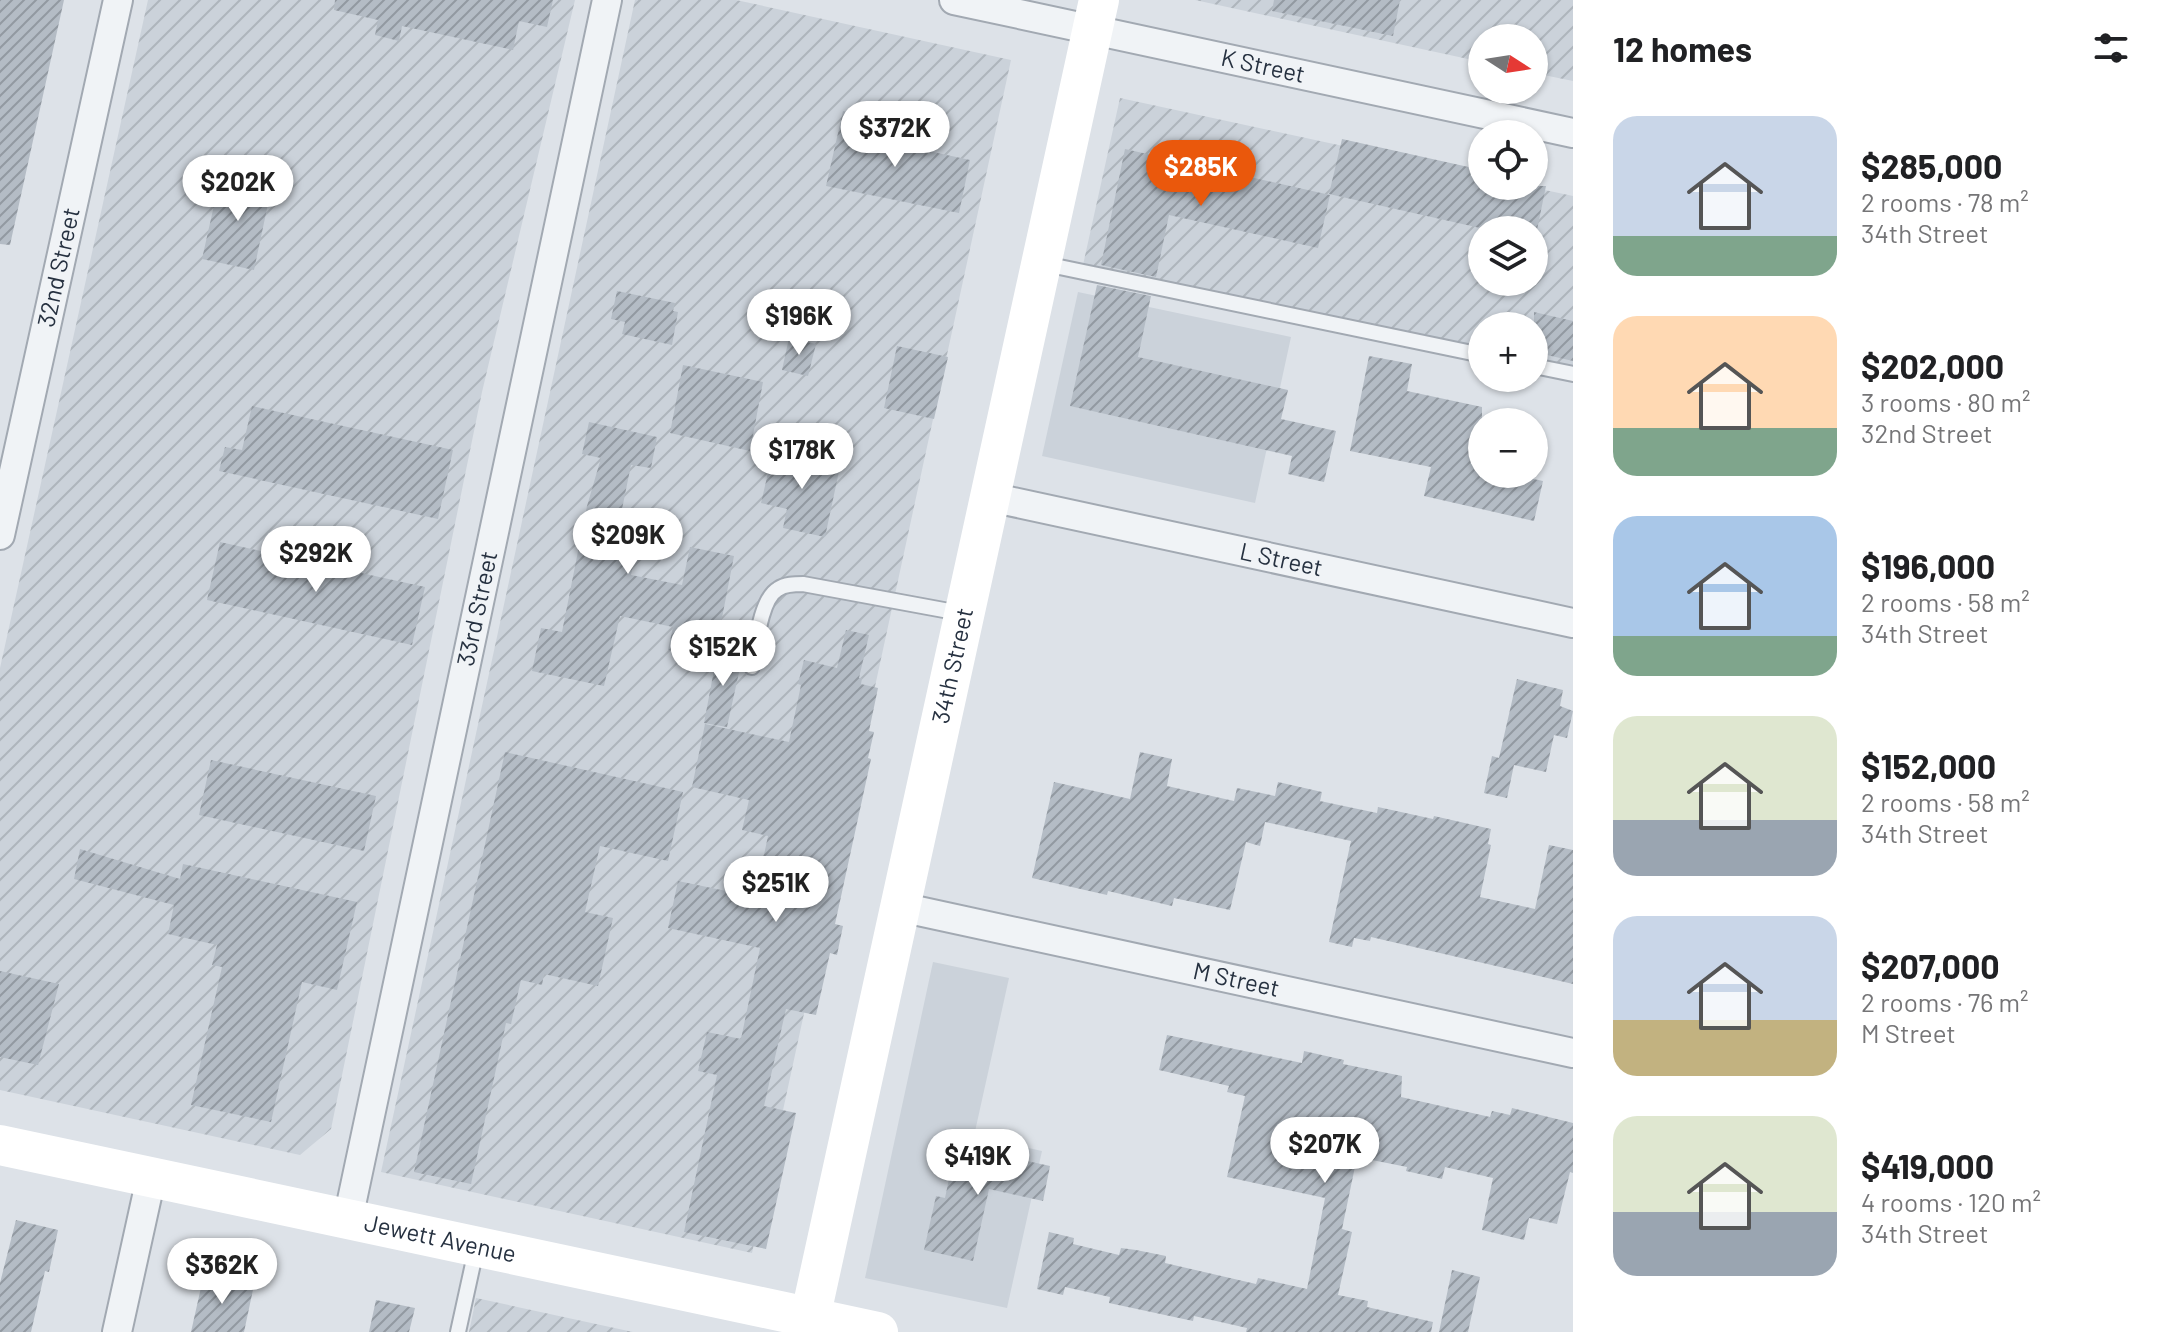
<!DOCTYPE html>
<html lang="en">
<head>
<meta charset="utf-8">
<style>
  body { margin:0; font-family:Barlow,sans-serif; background:#f6f6f6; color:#202124; height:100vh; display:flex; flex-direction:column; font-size:30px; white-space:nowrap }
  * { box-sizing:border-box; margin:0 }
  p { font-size:26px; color:#757577 }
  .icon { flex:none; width:44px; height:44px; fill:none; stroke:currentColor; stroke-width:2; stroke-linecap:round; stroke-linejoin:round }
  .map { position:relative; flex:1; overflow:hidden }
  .panel { display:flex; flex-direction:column; background:#fff; width:600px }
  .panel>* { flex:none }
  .needle { width:52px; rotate:102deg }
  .fabs { position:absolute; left:1468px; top:24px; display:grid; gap:16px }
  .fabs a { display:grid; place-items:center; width:80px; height:80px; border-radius:50%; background:#fff; box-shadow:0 2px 6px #0004; font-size:40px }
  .price { position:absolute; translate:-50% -68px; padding:0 18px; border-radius:28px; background:#fff; color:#222; font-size:26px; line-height:52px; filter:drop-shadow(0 2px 4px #0008) }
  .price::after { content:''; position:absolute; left:50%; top:48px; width:24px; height:18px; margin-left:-12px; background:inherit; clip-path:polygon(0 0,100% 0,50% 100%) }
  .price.current { background:#ea580c; color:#fff }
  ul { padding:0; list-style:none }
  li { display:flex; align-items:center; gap:24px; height:200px; padding:0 40px }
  li span { display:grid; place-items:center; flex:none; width:224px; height:160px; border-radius:24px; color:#555 }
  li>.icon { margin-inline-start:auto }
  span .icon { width:96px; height:96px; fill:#fffc; stroke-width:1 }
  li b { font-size:34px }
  h2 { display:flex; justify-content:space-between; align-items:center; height:96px; padding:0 40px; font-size:34px }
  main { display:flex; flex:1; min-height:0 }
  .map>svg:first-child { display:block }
  .built { fill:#cbd2da }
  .industrial { fill:url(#industrial-furrows); fill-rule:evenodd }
  .building { fill:url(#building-hatch) }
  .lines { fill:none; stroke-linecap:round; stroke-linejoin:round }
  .lane-casing { stroke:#a2a9b2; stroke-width:18 }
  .street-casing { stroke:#a2a9b2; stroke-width:32 }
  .lane { stroke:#f0f3f6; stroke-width:14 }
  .street { stroke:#f0f3f6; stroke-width:28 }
  .secondary { stroke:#fff; stroke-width:40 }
  .labels { text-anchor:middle; stroke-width:6; stroke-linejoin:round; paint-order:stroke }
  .street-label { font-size:24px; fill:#263140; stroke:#edf1f6 }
</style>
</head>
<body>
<main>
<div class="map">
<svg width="1573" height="1332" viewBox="0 0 1573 1332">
  <defs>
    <pattern id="industrial-furrows" width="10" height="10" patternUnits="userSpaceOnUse" patternTransform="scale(2)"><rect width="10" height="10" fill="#cbd2da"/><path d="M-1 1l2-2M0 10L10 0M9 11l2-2" fill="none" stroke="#aeb5bc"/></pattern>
    <pattern id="building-hatch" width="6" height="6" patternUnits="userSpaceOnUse" patternTransform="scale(2)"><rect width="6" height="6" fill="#b4bcc5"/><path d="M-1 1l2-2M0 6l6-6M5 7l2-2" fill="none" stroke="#9299a1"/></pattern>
  </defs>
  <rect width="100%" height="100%" fill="#dde2e8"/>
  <path class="built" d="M1078,292L1291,337L1255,503L1042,456Z
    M933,962L1009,978L974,1136L1042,1151L1007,1308L865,1278Z"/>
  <path class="industrial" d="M148,0H575L482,392L331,1129L300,1155L0,1090V668Z
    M635,0H736L1011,60L752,1253L381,1172Z
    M1195,0H1573V81L1534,73V38H1482V62Z
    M1120,98L1482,176V186H1526L1573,196V370L1534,362V326H1482V351L1083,265ZM1482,230H1534V282H1482Z
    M476,1298L633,1332H469Z"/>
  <path class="building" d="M0,0H64L10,245L0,244Z
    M335,0H553L547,27L519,21L513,50L402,26L399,41L375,35L378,20L334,10Z
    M1274,0H1400L1393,36L1272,11Z
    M843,111L873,117L868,138L970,160L959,213L826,186Z
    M1342,139L1482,170V186H1546L1537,230H1489L1329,194Z
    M1125,149L1330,195L1318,248L1169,215L1156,277L1101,265Z
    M235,177L272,185L254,270L202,259L219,183L233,186Z
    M1097,285L1151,296L1138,357L1288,390L1281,419L1336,431L1324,482L1288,474L1292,456L1070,406Z
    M617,291L675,303L673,311L678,312L672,345L622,334L625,322L611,319Z
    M1534,312L1573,321V361L1534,352Z
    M789,338L816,344L808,376L782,370Z
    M897,346L948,357L934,419L884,408Z
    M1369,356L1412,364L1407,391L1482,407V474H1510L1543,481L1534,521L1424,496L1431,467L1350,451Z
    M683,365L763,382L750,451L670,433Z
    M252,406L453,450L438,519L219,471L225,447L242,450Z
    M589,422L657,437L651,468L631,465L621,514L643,519L631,575L682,585L690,547L734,556L714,659L668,650L673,627L620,616L604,686L532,671L541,628L562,632L587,506L601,458L582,454Z
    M773,451L809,460L810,455L841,462L825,537L783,528L787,509L761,503Z
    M220,542L425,587L412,645L207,600Z
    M846,630L869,635L859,678H862L861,684L878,688L869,731L874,732L868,758L871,759L835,924L843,926L837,955L830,953L816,1015L786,1009L764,1106L796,1113L766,1249L684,1232L717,1075L698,1071L707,1032L741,1039L760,948L668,928L678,881L755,897L768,836L742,830L749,800L692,787L705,724L789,742L801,685L798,684L804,660L837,668Z
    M718,649L743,654L727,727L704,723Z
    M1517,679L1563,690L1560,706L1573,711L1567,738L1554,735L1546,772L1514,765L1507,798L1484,793L1492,756L1499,758Z
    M505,752L683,792L668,861L600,846L585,912L613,918L598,986L544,974L542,985L521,980L511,1024L506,1023L471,1184L414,1172Z
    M1140,752L1172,759L1167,786L1234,801L1237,788L1275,796L1278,782L1322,792L1320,801L1377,813L1378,807L1433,819L1434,816L1491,829L1488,844L1491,845L1480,897L1535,909L1549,845L1573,850V984L1371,937L1370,941L1354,938L1352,947L1329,942L1351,841L1265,822L1260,846L1246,842L1230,910L1174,898L1172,906L1108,891L1107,895L1032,878L1054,782L1130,799Z
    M211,760L376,796L364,851L199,815Z
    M80,849L180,879L183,864L357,902L337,990L302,982L271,1122L191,1105L222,967L212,965L217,945L168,934L174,905L74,879Z
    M0,971L59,984L38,1065L0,1057Z
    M1167,1035L1302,1063L1304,1051L1344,1060L1343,1064L1402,1076L1401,1097L1490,1117L1492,1111L1510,1115L1512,1108L1573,1123V1173L1570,1172L1557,1224L1529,1218L1524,1240L1482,1230L1493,1178L1445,1167L1442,1179L1406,1171L1407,1167L1357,1157L1342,1229L1352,1232L1338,1295L1368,1301L1367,1307L1433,1322L1431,1332H1246L1247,1328L1194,1316L1193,1321L1109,1303L1110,1297L1065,1287L1063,1295L1037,1289L1049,1232L1074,1238L1073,1244L1119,1255L1121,1248L1136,1250L1166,1256L1165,1263L1256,1284L1258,1278L1307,1289L1325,1198L1227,1177L1245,1096L1227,1092L1229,1086L1159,1070Z
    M956,1145L1050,1166L1043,1201L989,1189L973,1261L924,1250L936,1196L945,1198Z
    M16,1220L58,1230L49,1272L45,1271L31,1332H0V1283Z
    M1452,1270L1480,1277L1468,1332H1439Z
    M204,1274L254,1285L244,1332H191Z
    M376,1300L415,1308L409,1332H369Z"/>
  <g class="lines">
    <g class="lane-casing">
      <path id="lane" d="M1045,264L1482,355
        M1534,366L1573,374
        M752,667C756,647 760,599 778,589C785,584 795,584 803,584L960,613
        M458,1332L476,1250"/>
    </g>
    <g class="street-casing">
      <g id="street">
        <path id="s1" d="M954,0L1573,133"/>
        <path id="s2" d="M990,497L1573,623"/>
        <path id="s3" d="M0,535L118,0"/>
        <path id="s4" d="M900,907L1573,1053"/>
        <path id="s5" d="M348,1219L607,0"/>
        <path d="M117,1332L151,1178"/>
      </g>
    </g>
    <use href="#lane" class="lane"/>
    <use href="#street" class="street"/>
    <g class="secondary">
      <path id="s6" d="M0,1145L878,1332"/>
      <path id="s7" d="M807,1332L1099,0"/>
    </g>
  </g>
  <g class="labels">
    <g class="street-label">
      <text dy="8" stroke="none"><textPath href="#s1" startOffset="316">K Street</textPath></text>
      <text dy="8" stroke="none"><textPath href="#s3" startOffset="274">32nd Street</textPath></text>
      <text dy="8" stroke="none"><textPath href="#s2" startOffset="298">L Street</textPath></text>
      <text dy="8" stroke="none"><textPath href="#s5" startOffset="624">33rd Street</textPath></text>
      <text dy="8" stroke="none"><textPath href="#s7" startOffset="682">34th Street</textPath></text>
      <text dy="8" stroke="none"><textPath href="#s4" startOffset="344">M Street</textPath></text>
      <text dy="8" stroke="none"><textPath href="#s6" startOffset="450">Jewett Avenue</textPath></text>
    </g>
  </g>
</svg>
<div class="fabs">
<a><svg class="needle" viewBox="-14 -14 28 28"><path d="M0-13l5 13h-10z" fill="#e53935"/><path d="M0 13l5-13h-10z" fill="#757577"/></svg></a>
<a><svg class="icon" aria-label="locate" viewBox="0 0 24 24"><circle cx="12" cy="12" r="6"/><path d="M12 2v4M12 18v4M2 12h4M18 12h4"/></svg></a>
<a><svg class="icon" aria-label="layers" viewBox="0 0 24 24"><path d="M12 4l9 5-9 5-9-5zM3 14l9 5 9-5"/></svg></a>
<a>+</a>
<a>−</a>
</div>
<b class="price" style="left:895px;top:169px">$372K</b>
<b class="price current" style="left:1201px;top:208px">$285K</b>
<b class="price" style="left:238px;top:223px">$202K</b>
<b class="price" style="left:799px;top:357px">$196K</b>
<b class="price" style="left:802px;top:491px">$178K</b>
<b class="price" style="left:628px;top:576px">$209K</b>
<b class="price" style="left:316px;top:594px">$292K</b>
<b class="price" style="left:723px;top:688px">$152K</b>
<b class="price" style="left:776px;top:924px">$251K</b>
<b class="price" style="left:1325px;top:1185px">$207K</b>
<b class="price" style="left:978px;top:1197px">$419K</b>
<b class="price" style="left:222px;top:1306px">$362K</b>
</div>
<section class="panel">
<h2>12 homes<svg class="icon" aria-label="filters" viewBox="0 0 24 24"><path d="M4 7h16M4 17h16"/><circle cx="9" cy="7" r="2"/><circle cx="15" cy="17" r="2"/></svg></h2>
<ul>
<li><span style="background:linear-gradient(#c9d6e8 75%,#7fa58c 0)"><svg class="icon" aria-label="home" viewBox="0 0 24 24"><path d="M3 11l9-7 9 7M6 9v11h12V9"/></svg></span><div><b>$285,000</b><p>2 rooms · 78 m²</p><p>34th Street</p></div></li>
<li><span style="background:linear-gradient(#ffd9b3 70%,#7fa58c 0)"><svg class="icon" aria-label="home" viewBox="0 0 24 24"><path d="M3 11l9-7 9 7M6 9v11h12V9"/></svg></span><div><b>$202,000</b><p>3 rooms · 80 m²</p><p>32nd Street</p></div></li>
<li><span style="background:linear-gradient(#a9c7e8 75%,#7fa58c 0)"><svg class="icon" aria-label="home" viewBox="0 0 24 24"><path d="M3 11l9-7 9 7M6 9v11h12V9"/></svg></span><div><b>$196,000</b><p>2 rooms · 58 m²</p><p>34th Street</p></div></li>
<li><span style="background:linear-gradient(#dfe7d0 65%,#9aa5b1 0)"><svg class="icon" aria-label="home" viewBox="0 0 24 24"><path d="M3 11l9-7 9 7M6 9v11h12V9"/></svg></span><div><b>$152,000</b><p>2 rooms · 58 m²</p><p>34th Street</p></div></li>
<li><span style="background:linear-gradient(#c9d6e8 65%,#c2b280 0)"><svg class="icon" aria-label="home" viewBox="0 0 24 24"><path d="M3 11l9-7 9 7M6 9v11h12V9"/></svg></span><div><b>$207,000</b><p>2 rooms · 76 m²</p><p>M Street</p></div></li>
<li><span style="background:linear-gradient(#dfe7d0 60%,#9aa5b1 0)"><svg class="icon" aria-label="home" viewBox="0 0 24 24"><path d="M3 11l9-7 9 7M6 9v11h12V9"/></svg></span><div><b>$419,000</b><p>4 rooms · 120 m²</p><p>34th Street</p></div></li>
</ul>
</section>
</main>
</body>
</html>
